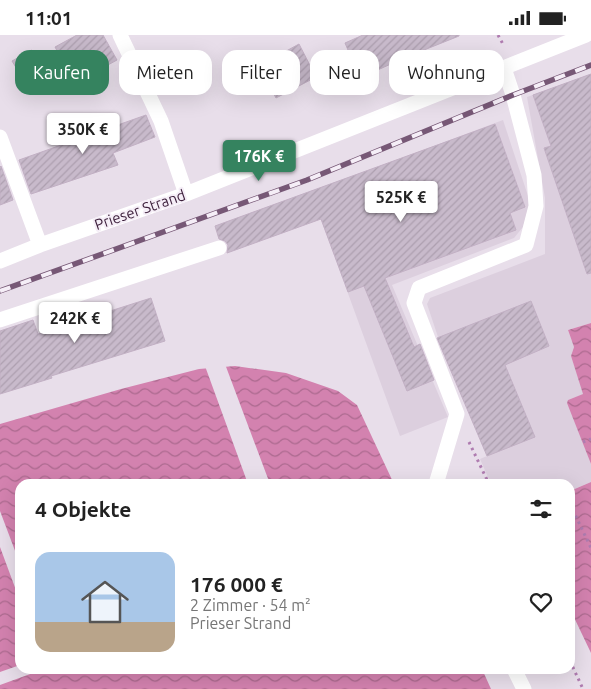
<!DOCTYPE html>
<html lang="de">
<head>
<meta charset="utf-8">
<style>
  body { margin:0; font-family:Ubuntu,sans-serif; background:#f6f6f6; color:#222; height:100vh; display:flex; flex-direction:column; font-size:19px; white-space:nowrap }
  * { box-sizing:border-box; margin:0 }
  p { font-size:16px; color:#767676 }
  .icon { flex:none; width:28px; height:28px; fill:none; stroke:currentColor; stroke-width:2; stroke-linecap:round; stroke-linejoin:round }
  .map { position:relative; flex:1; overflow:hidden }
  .details { position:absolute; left:15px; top:444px; width:560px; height:195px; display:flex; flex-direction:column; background:#fff; border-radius:15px; box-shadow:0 5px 20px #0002 }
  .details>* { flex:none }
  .hud { position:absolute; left:15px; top:15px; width:561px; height:45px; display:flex; gap:10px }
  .price { position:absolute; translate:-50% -42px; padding:0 11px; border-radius:5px; background:#fff; color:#222; font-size:16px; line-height:32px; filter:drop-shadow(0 1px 2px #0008) }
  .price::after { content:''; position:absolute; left:50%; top:30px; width:15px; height:11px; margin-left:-8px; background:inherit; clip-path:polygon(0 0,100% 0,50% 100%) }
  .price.active { background:#35835f; color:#fff }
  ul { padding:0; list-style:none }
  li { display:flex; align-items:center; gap:15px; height:125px; padding:0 20px }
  li span { display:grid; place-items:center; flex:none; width:140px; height:100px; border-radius:15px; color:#555 }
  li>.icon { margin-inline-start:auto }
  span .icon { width:60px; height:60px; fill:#fffc; stroke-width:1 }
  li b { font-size:21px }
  h2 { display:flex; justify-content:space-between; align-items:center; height:60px; padding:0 20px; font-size:21px }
  .pill { padding:0 18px; border-radius:15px; background:#fff; box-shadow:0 5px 20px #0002; font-size:18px; line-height:45px }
  .pill.active { background:#35835f; color:#fff }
  .status { display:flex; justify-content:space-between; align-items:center; height:35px; padding:0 25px; background:#fff; direction:ltr }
  .status svg { height:14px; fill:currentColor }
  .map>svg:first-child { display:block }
  .built { fill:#dccfde }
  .water { fill:url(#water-waves) }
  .pier { fill:#e8deea }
  .building { fill:url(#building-hatch); stroke:#c2b0c4 }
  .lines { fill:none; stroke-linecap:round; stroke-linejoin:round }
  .path { stroke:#af7cb0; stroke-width:3; stroke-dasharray:2.5 4; stroke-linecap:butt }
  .minor { stroke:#fff; stroke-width:15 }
  .rail-casing { stroke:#775876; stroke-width:5.5 }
  .rail { stroke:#f5eef7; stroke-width:4; stroke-dasharray:11; stroke-linecap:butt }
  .labels { text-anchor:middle; stroke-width:4; stroke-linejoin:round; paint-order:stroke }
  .street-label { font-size:15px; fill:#3b1e3a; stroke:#f5eef7 }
</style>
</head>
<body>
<div class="status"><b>11:01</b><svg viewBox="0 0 49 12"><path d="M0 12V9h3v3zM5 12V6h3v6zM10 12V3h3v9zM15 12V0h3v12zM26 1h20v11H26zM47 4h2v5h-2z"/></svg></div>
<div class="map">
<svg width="591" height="654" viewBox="0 0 591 654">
  <defs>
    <pattern id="water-waves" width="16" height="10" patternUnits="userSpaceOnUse" patternTransform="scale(1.25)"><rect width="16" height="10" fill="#d382af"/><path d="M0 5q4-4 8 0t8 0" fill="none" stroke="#ac6a8f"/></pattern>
    <pattern id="building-hatch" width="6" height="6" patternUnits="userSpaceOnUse" patternTransform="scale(1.25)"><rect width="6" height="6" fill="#c8bacb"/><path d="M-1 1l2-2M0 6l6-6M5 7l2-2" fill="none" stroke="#ad9faf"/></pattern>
  </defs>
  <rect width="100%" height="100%" fill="#e8deea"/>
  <path class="built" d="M591,39V288L568,295L574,312L571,321L584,359L568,365L591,429V447L570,456V449H491L480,424L487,421L438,302L427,269L430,263L545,219V163L527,62Z
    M503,85L530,167L523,192L514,203L392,250L448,382L400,401L311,157Z"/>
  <path class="water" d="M591,288V429L567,368L568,365L583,359L571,321L574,312L568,295Z
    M235,331L286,338L338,356L357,370L394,449H20V634H482L491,654H0V389L121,354L199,334Z
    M591,447V618L570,574V456Z"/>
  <path class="pier" d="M225,329L270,449H248L205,331Z
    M0,476L20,529V566L0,512Z
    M20,630V634H44L0,650V637Z"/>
  <path class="building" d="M77,0H103L117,25L75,48L55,12Z
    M363,0H459V1L404,23L360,43L345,8Z
    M299,9L316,42L276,63L259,31Z
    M32,15L43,33L23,44L12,26Z
    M591,39V238L587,239L544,113L551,111L533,60Z
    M146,80L155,102L113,118L118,130L31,159L19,125Z
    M495,89L525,172L510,178L516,195L385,243L414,312L420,309L434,345L407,356L364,251L348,257L321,184L227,218L228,210L225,206L219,204L215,191Z
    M1,131L13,165L0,170V132Z
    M151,263L165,306L51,341L52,343L0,359V296L33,285L38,299Z
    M531,266L549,311L505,330L535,402L487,421L437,303Z"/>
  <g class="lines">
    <path class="path" d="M498,0L504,11
      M469,407L489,449
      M583,407L591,404
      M570,469L591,513
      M570,626L583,654"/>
    <path class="minor" d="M120,0L161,86L186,159
      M0,102L40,210
      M0,226L40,210L186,159L586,0
      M0,285L219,213
      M436,449L457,379L414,268L419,253L526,210L536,171L534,140L513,60L504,33
      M514,634L524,654"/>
    <g class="rail-casing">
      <path id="rail" d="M0,256L307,145L513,60L591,30"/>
    </g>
    <use href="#rail" class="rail"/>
  </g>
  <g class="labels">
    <g class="street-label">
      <text transform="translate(140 175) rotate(-19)" y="5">Prieser Strand</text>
    </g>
  </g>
</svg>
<b class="price" style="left:83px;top:120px">350K €</b>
<b class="price active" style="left:259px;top:147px">176K €</b>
<b class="price" style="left:401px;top:188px">525K €</b>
<b class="price" style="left:75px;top:309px">242K €</b>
<div class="hud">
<a class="pill active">Kaufen</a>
<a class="pill">Mieten</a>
<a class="pill">Filter</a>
<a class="pill">Neu</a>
<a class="pill">Wohnung</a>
</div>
<section class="details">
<h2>4 Objekte<svg class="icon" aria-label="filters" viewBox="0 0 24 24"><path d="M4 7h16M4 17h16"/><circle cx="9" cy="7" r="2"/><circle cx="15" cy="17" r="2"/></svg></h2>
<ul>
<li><span style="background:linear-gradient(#a9c7e8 70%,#b9a48a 0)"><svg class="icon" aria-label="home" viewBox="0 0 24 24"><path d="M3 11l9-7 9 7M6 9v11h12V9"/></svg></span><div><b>176 000 €</b><p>2 Zimmer · 54 m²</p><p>Prieser Strand</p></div><svg class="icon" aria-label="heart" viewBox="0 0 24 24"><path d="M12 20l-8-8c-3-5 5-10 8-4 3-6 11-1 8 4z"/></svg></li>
</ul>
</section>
</div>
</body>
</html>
